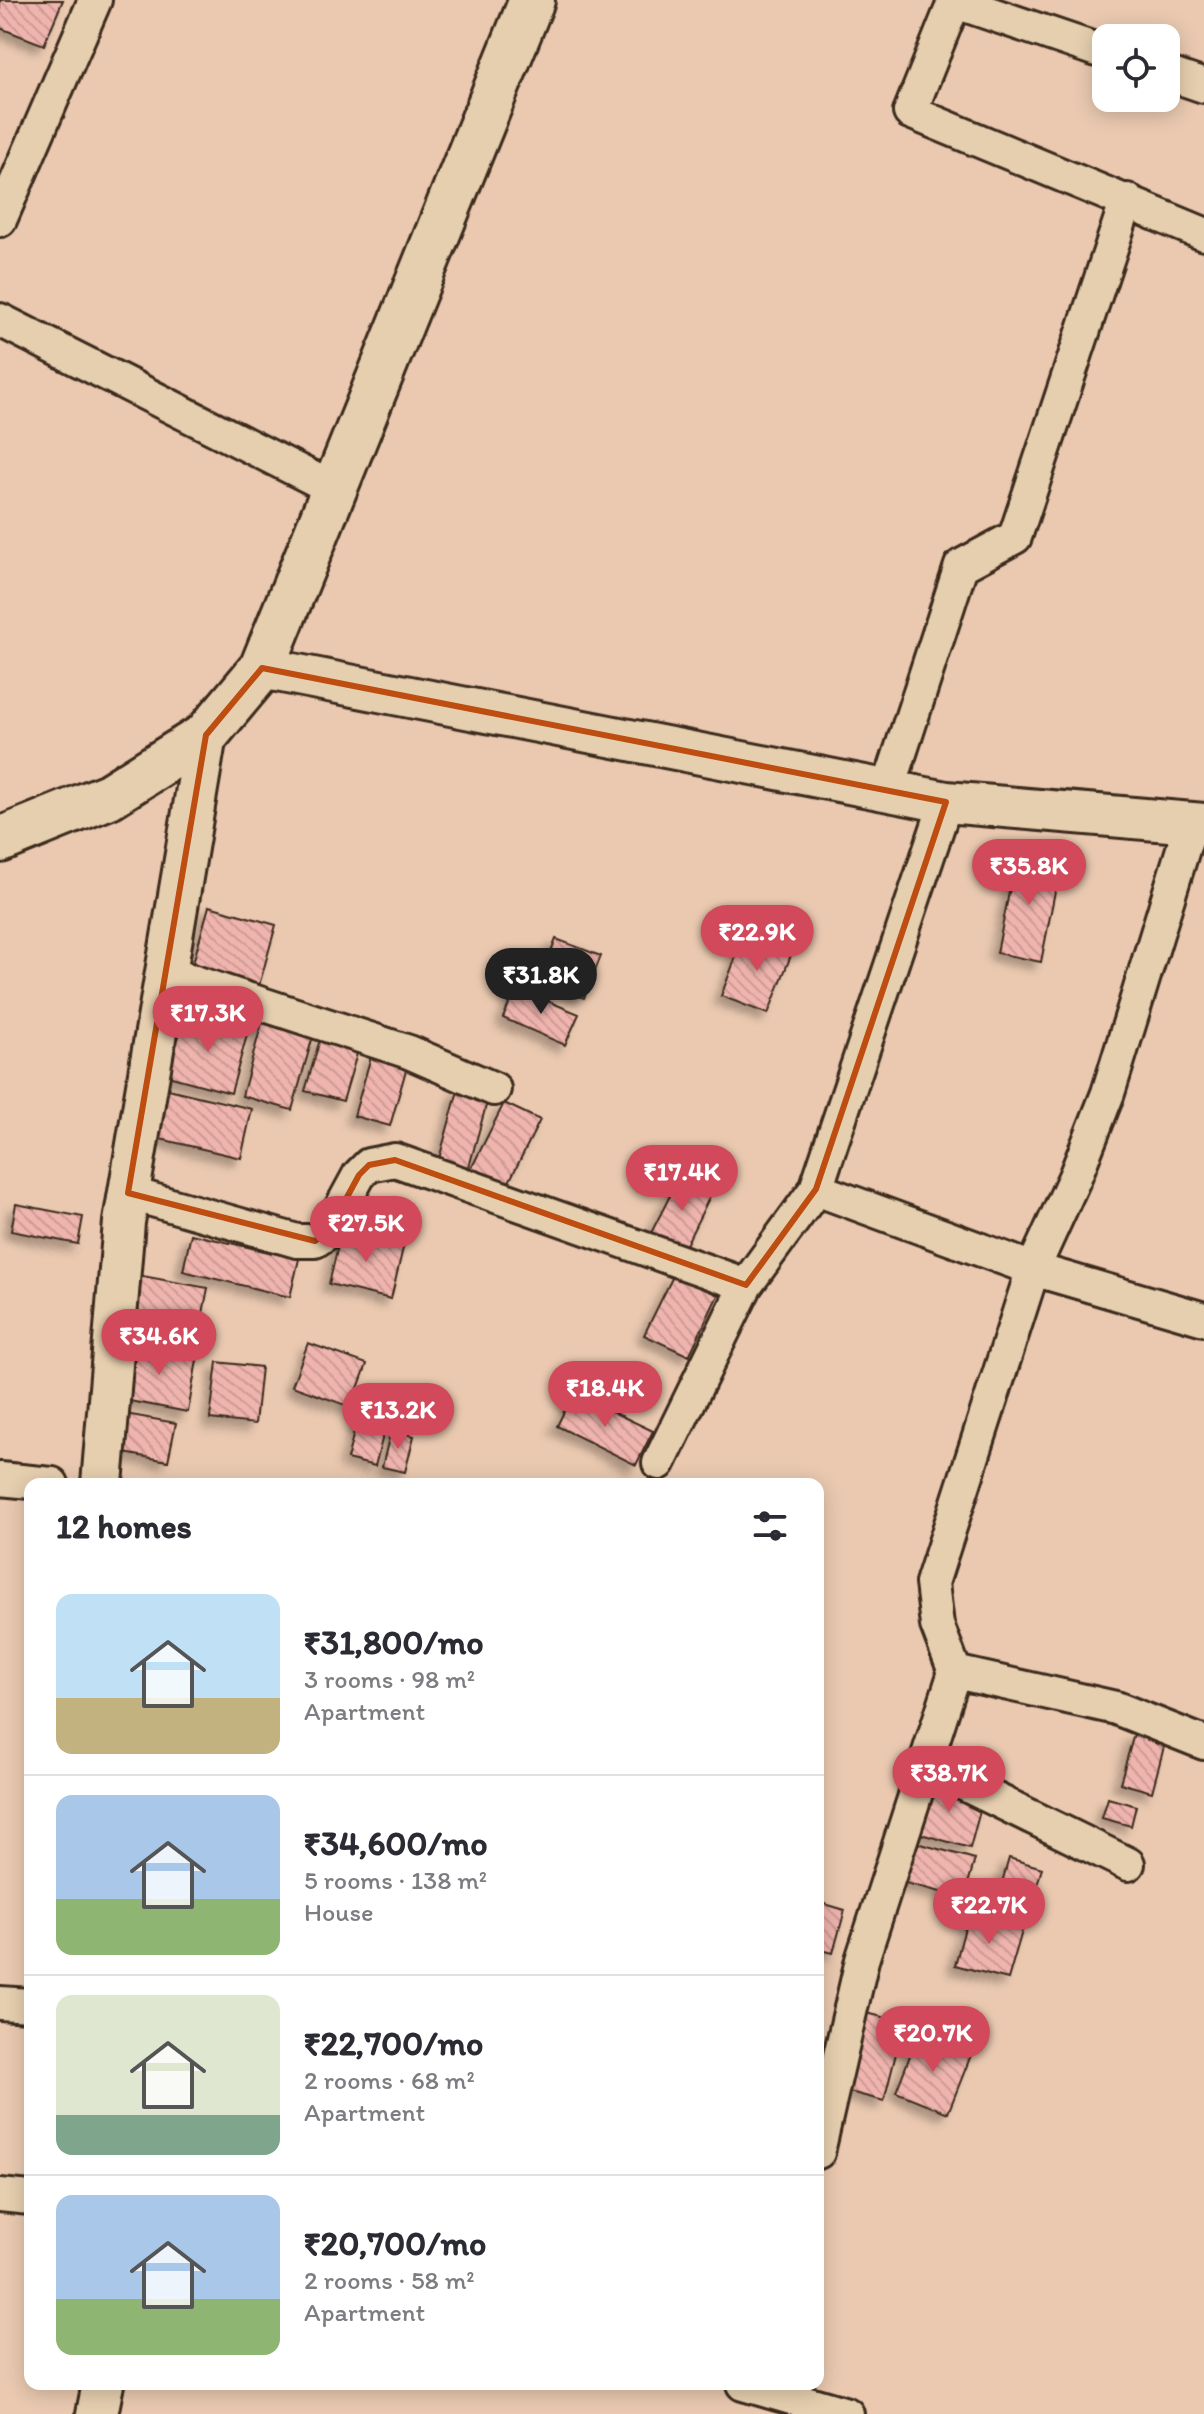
<!DOCTYPE html>
<html lang="en">
<head>
<meta charset="utf-8">
<style>
  body { margin:0; font-family:Itim,sans-serif; background:#f7f7f7; color:#2b2b33; height:100vh; display:flex; flex-direction:column; font-size:30px; white-space:nowrap }
  * { box-sizing:border-box; margin:0 }
  p { font-size:26px; color:#7c7c81 }
  .icon { flex:none; width:44px; height:44px; fill:none; stroke:currentColor; stroke-width:2; stroke-linecap:round; stroke-linejoin:round }
  .map { position:relative; flex:1; overflow:hidden }
  .sheet { position:absolute; left:24px; top:1478px; width:800px; height:912px; display:flex; flex-direction:column; background:#fff; border-radius:16px; box-shadow:0 4px 20px #0003 }
  .sheet>* { flex:none }
  .buttons { position:absolute; left:1092px; top:24px; display:grid; gap:16px }
  .buttons a { display:grid; place-items:center; width:88px; height:88px; border-radius:16px; background:#fff; box-shadow:0 4px 20px #0003; font-size:40px }
  .price { position:absolute; translate:-50% -68px; padding:0 18px; border-radius:28px; background:#d1495b; color:#fff; font-size:26px; line-height:52px; filter:drop-shadow(0 2px 4px #0008) }
  .price::after { content:''; position:absolute; left:50%; top:48px; width:24px; height:18px; margin-left:-12px; background:inherit; clip-path:polygon(0 0,100% 0,50% 100%) }
  .price.on { background:#222; color:#fff }
  ul { padding:0; list-style:none }
  li { display:flex; align-items:center; gap:24px; height:200px; padding:0 32px }
  li+li { border-top:2px solid #e1e1e2 }
  li span { display:grid; place-items:center; flex:none; width:224px; height:160px; border-radius:16px; color:#555 }
  li>.icon { margin-inline-start:auto }
  span .icon { width:96px; height:96px; fill:#fffc; stroke-width:1 }
  li b { font-size:34px }
  h2 { display:flex; justify-content:space-between; align-items:center; height:96px; padding:0 32px; font-size:34px }
  .map>svg:first-child { display:block }
  .building { fill:url(#building-back-hatch); stroke:#3b2a1e; stroke-width:2; filter:url(#shadow) }
  .lines { fill:none; stroke-linecap:round; stroke-linejoin:round }
  .minor-casing { stroke:#3b2a1e; stroke-width:38 }
  .tertiary-casing { stroke:#3b2a1e; stroke-width:46 }
  .secondary-casing { stroke:#3b2a1e; stroke-width:50 }
  .minor { stroke:#e6cfaf; stroke-width:32 }
  .tertiary { stroke:#e6cfaf; stroke-width:40 }
  .secondary { stroke:#e6cfaf; stroke-width:44 }
  .marked { fill:none; stroke:#bd4d10; stroke-width:6; stroke-linejoin:round }
</style>
</head>
<body>
<div class="map">
<svg width="1204" height="2414" viewBox="0 0 1204 2414">
  <defs>
    <pattern id="building-back-hatch" width="6" height="6" patternUnits="userSpaceOnUse" patternTransform="scale(2)"><rect width="6" height="6" fill="#eeb4ad"/><path d="M-1 5l2 2M0 0l6 6M5-1l2 2" fill="none" stroke="#cd9b94"/></pattern>
    <filter id="shadow"><feDropShadow dx="-7" dy="7" stdDeviation="4" flood-color="#0004"/></filter>
  </defs>
  <rect width="100%" height="100%" fill="#eac9b0"/>
  <filter id="ink" filterUnits="userSpaceOnUse"><feTurbulence type="fractalNoise" baseFrequency=".0125" numOctaves="2"/><feDisplacementMap in="SourceGraphic" scale="16" xChannelSelector="R" yChannelSelector="G"/><feConvolveMatrix kernelMatrix="1 2 1 2 8 2 1 2 1" color-interpolation-filters="sRGB"/></filter>
  <g filter="url(#ink)">
    <path class="building" d="M0,0H63L44,45L0,28Z
      M1017,852L1061,861L1041,962L997,953Z
      M209,906L276,925L257,993L190,974Z
      M746,931L793,950L768,1014L721,996Z
      M556,939L601,956L584,998L540,981Z
      M516,988L579,1014L565,1045L503,1018Z
      M185,1014L248,1031L231,1093L168,1076Z
      M264,1015L315,1029L292,1110L242,1096Z
      M321,1036L359,1047L343,1101L305,1091Z
      M372,1053L408,1063L390,1126L354,1116Z
      M459,1087L489,1095L467,1174L437,1166Z
      M168,1089L252,1109L241,1158L156,1138Z
      M504,1103L540,1120L507,1186L471,1169Z
      M680,1176L712,1192L684,1249L651,1233Z
      M16,1204L83,1217L78,1244L11,1231Z
      M342,1229L404,1244L391,1299L329,1284Z
      M191,1234L299,1259L290,1297L183,1271Z
      M126,1273L208,1288L198,1339L117,1324Z
      M674,1274L718,1295L689,1356L644,1335Z
      M130,1341L198,1354L188,1412L119,1399Z
      M308,1343L367,1364L351,1407L292,1386Z
      M217,1362L261,1367L255,1424L210,1419Z
      M573,1393L653,1431L636,1465L557,1426Z
      M120,1413L176,1423L168,1461L113,1451Z
      M357,1421L385,1428L375,1466L347,1459Z
      M391,1430L414,1436L405,1472L382,1467Z
      M1134,1734L1165,1743L1152,1792L1120,1783Z
      M928,1781L984,1796L970,1848L914,1832Z
      M1108,1798L1136,1806L1131,1826L1102,1818Z
      M913,1842L975,1859L964,1898L902,1882Z
      M1009,1858L1042,1868L1029,1914L996,1904Z
      M818,1902L845,1910L833,1953L818,1949Z
      M969,1913L1023,1928L1008,1979L955,1965Z
      M862,2012L904,2022L884,2101L842,2090Z
      M918,2035L971,2055L948,2113L896,2092Z"/>
    <g class="lines">
      <g class="minor-casing">
        <path id="minor" d="M955,0L910,112L1204,234
          M961,0L968,6L1106,53
          M1166,73L1204,86
          M0,220L95,0
          M0,320L336,490
          M888,790L961,566L1015,537L1127,200
          M164,972L409,1052L494,1089
          M816,1189L1033,1269L1204,1319
          M128,1193L297,1241H315L328,1232L359,1175L369,1165L395,1160L746,1285
          M659,1463L746,1285L816,1189L946,802
          M0,1479L52,1484
          M955,1672L1116,1708L1204,1743
          M925,1765L1128,1864
          M0,2003L30,2005
          M818,2152L862,1960L955,1672L937,1625L932,1583L1033,1269L1075,1177L1108,1093L1191,823
          M0,2195L30,2198
          M743,2384L847,2414"/>
      </g>
      <g class="tertiary-casing">
        <path id="tertiary" d="M262,668L946,802L1204,824
          M102,1484L124,1222L206,735
          M97,2414L103,2384"/>
      </g>
      <g class="secondary-casing">
        <path id="secondary" d="M0,840L109,796L206,735L262,668L532,0"/>
      </g>
      <use href="#minor" class="minor"/>
      <use href="#tertiary" class="tertiary"/>
      <use href="#secondary" class="secondary"/>
    </g>
  </g>
  <path class="marked" d="M262,668L946,802L816,1189L746,1285L395,1160L369,1165L359,1175L328,1232L315,1241L128,1193L206,735Z"/>
</svg>
<div class="buttons">
<a><svg class="icon" aria-label="locate" viewBox="0 0 24 24"><circle cx="12" cy="12" r="6"/><path d="M12 2v4M12 18v4M2 12h4M18 12h4"/></svg></a>
</div>
<b class="price" style="left:1029px;top:907px">₹35.8K</b>
<b class="price" style="left:757px;top:973px">₹22.9K</b>
<b class="price on" style="left:541px;top:1016px">₹31.8K</b>
<b class="price" style="left:208px;top:1054px">₹17.3K</b>
<b class="price" style="left:682px;top:1213px">₹17.4K</b>
<b class="price" style="left:366px;top:1264px">₹27.5K</b>
<b class="price" style="left:159px;top:1377px">₹34.6K</b>
<b class="price" style="left:605px;top:1429px">₹18.4K</b>
<b class="price" style="left:398px;top:1451px">₹13.2K</b>
<b class="price" style="left:949px;top:1814px">₹38.7K</b>
<b class="price" style="left:989px;top:1946px">₹22.7K</b>
<b class="price" style="left:933px;top:2074px">₹20.7K</b>
<section class="sheet">
<h2>12 homes<svg class="icon" aria-label="filters" viewBox="0 0 24 24"><path d="M4 7h16M4 17h16"/><circle cx="9" cy="7" r="2"/><circle cx="15" cy="17" r="2"/></svg></h2>
<ul>
<li><span style="background:linear-gradient(#bfe0f5 65%,#c2b280 0)"><svg class="icon" aria-label="home" viewBox="0 0 24 24"><path d="M3 11l9-7 9 7M6 9v11h12V9"/></svg></span><div><b>₹31,800/mo</b><p>3 rooms · 98 m²</p><p>Apartment</p></div></li>
<li><span style="background:linear-gradient(#a9c7e8 65%,#8fb573 0)"><svg class="icon" aria-label="home" viewBox="0 0 24 24"><path d="M3 11l9-7 9 7M6 9v11h12V9"/></svg></span><div><b>₹34,600/mo</b><p>5 rooms · 138 m²</p><p>House</p></div></li>
<li><span style="background:linear-gradient(#dfe7d0 75%,#7fa58c 0)"><svg class="icon" aria-label="home" viewBox="0 0 24 24"><path d="M3 11l9-7 9 7M6 9v11h12V9"/></svg></span><div><b>₹22,700/mo</b><p>2 rooms · 68 m²</p><p>Apartment</p></div></li>
<li><span style="background:linear-gradient(#a9c7e8 65%,#8fb573 0)"><svg class="icon" aria-label="home" viewBox="0 0 24 24"><path d="M3 11l9-7 9 7M6 9v11h12V9"/></svg></span><div><b>₹20,700/mo</b><p>2 rooms · 58 m²</p><p>Apartment</p></div></li>
</ul>
</section>
</div>
</body>
</html>
